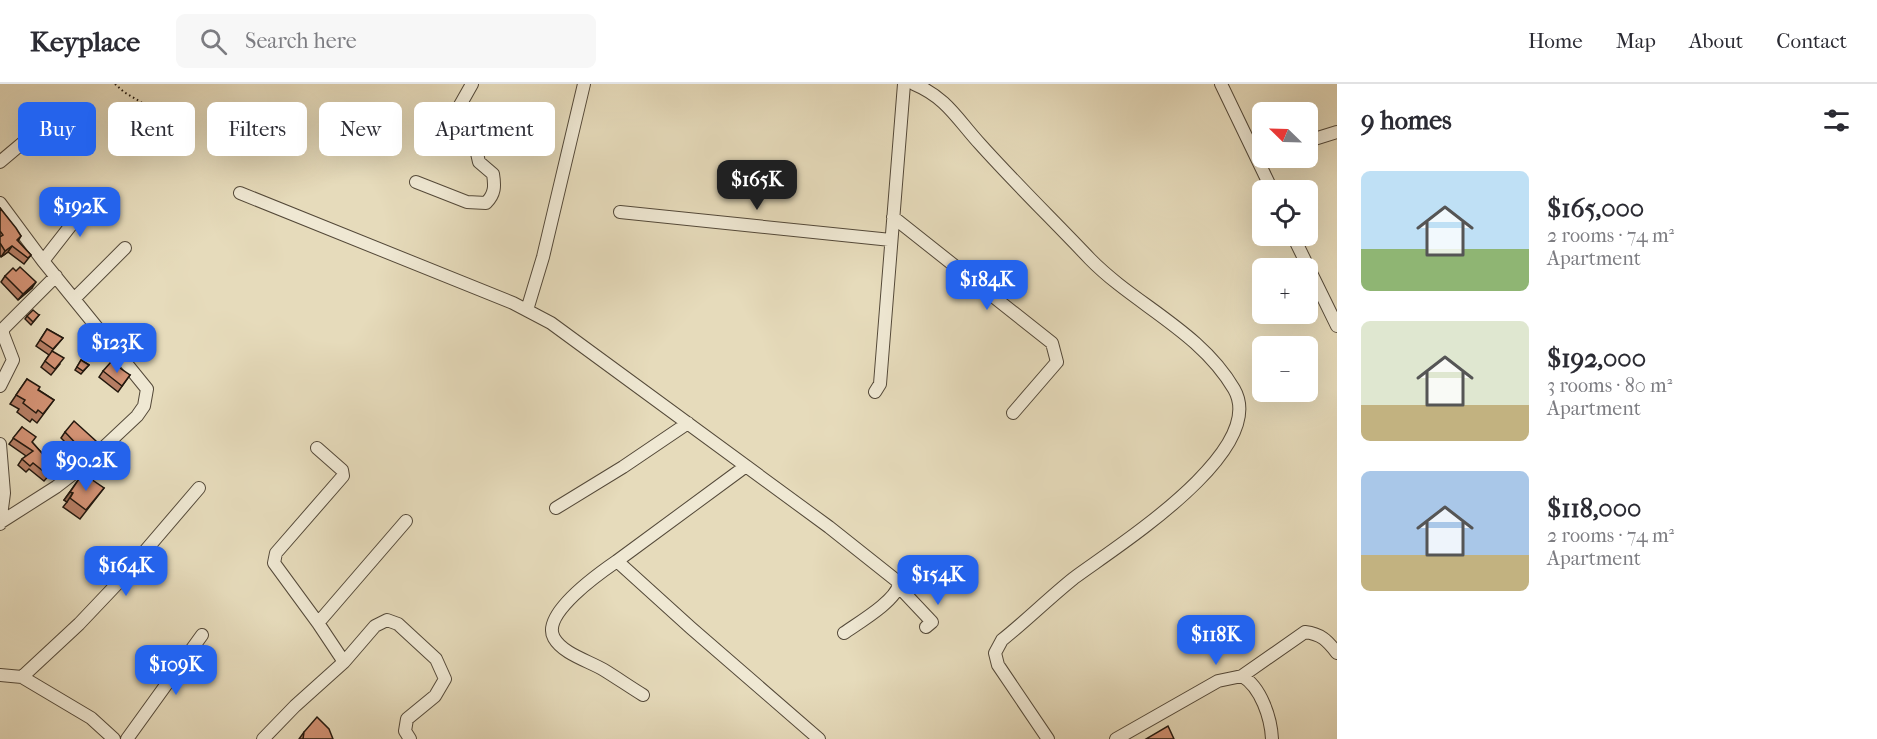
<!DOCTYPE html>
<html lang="en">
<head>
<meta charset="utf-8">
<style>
  body { margin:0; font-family:"IM FELL French Canon",serif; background:#f7f7f7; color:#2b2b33; height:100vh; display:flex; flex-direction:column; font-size:22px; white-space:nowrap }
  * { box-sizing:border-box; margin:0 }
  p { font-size:20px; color:#7c7c81 }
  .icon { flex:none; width:33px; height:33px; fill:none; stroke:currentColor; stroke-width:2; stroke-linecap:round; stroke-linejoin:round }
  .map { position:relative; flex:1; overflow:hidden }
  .side { display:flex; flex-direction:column; background:#fff; width:540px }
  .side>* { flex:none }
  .banner { position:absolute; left:18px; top:18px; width:570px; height:54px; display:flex; gap:12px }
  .needle { width:39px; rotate:293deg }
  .controls { position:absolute; left:1252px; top:18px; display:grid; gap:12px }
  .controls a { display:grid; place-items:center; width:66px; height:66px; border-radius:9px; background:#fff; box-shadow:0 6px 24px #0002; font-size:30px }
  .price { position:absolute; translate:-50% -51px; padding:0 14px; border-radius:12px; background:#2563eb; color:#fff; font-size:20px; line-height:39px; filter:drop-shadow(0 2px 3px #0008) }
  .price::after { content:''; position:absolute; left:50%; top:36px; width:18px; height:14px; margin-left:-9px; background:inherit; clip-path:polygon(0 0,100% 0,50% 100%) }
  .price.selected { background:#222; color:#fff }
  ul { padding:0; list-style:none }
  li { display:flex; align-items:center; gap:18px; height:150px; padding:0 24px }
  li span { display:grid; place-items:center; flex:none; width:168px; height:120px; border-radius:9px; color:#555 }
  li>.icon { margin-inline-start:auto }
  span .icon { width:72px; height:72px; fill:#fffc; stroke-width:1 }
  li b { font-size:26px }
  h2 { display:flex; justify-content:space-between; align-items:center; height:72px; padding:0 24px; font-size:26px }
  .pill { padding:0 21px; border-radius:9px; background:#fff; box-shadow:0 6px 24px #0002; font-size:21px; line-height:54px }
  .pill.selected { background:#2563eb; color:#fff }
  header { display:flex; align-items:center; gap:36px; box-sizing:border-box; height:84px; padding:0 30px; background:#fff; border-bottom:2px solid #e1e1e2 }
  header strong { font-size:28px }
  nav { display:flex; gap:33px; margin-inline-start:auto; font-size:21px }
  .search { width:420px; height:54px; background:#f7f7f7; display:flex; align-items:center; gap:15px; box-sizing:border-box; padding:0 21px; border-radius:9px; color:#7c7c81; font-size:22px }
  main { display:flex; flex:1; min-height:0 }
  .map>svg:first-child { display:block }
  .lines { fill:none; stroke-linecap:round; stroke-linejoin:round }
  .street-casing { stroke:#544939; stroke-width:14 }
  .path { stroke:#23180e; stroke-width:2; stroke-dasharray:1.5 3; stroke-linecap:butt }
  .street { stroke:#efe8d3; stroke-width:12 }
  .wall { fill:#b57d63; stroke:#23180e; stroke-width:1.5 }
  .shaded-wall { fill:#936650; stroke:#23180e; stroke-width:1.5 }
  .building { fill:#d29173; stroke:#23180e; stroke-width:1.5 }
</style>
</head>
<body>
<header>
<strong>Keyplace</strong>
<div class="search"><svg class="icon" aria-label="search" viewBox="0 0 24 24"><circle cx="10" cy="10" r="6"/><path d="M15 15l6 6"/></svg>Search here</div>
<nav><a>Home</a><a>Map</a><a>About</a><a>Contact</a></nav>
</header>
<main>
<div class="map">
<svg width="1337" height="655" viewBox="0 0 1337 655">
  <rect width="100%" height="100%" fill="#e6dbbb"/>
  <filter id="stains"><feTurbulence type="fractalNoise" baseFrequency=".00333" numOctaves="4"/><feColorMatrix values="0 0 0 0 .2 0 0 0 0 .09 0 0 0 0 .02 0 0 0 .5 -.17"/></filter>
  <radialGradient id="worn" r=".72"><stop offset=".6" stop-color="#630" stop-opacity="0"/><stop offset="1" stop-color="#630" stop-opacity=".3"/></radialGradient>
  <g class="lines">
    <g class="street-casing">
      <path id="street" d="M914,0C947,14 957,35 980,60C1015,99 1053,136 1090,175C1135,221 1200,247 1234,305C1270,367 1114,464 1074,494C1049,514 1027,536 1002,556L995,569L998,581L1048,655
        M1221,0L1272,106
        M1308,57L1337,48
        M0,78L32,51
        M416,98L467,118L486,119C495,110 495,102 493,90L479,78L471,43L459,23L472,0
        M240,109L513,219L551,239L829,443L897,497L899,500C896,517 858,539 844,549
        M0,119L43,177L147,305L144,322L137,332L87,379L56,403L1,438
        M620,128L891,156
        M893,133L1052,259L1057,278L1013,329
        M1293,152L1337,242
        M43,177L93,113
        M74,215L125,164
        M527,226L543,173L584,0
        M0,302L13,276L3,250V245L56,192
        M875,308L880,300L904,0
        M0,360L4,409L0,440
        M317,364L342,386L343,392L276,469L274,479L318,539L344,578
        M746,382L617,477L691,544L819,655
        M556,424L623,383L688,339
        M617,477C601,488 540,530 554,554C563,570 589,577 604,586C617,594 630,603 643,611
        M898,502L932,538L926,543
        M318,539L406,437
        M0,591L22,593L91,634L114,655
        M1242,592L1305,548C1321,550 1327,556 1337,569
        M22,593L79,540L116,501L199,404
        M127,655L202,551
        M263,655L295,622L344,578L375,542L387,536L398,540L436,575L445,595L435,612L407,635L405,647L410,655
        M1116,655L1218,597L1242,592C1261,603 1271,634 1272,655"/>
    </g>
    <path class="path" d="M115,0L124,8L174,38L176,46L172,53"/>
    <use href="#street" class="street"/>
  </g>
  <path class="wall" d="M0,124L21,152L18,157L31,171L24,180L8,168L1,173L0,171Z
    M5,192L32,204L18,216L1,198Z
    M39,231L31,241L25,235L27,232Z
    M47,245L63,254L52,267L60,280L51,291L41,283L49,271L36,262Z
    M81,276L89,281L81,290L75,286Z
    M103,287L130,291L118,308L99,293Z
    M27,295L39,306L54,316L37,339L32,335L30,338L17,328L19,325L10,320Z
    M22,343L32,358L51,379L65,384L63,387L57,392L52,388L44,397L29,385L26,388L18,381L22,375L26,372L9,360Z
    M65,348L91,363L84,371L81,369L78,371L61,354Z
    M79,395L104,404L80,435L63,423L67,418L64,416Z
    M304,648L333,655H299Z"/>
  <path class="shaded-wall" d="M12,162L8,168L1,173L5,167Z
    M36,198L32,204L18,216L23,210Z
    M70,408L73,409L67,418L64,416Z"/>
  <path class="building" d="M0,124L16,144L21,152L17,156L31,171L28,174L12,162L5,167L0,159V153L3,151L0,147Z
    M20,183L36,198L23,210L5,192L13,184L16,187Z
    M33,226L39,231L33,238L27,232Z
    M47,245L63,254L53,265L40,256Z
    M52,267L64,274L55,285L45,277Z
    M81,276L89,281L83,287L77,283Z
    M111,278L130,291L122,302L103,287Z
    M27,295L40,303L38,306L54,316L43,330L38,326L36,329L23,319L25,316L16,311Z
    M74,337L96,357L88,365L85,363L82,366L65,348Z
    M22,343L36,353L32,358L55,384L48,391L33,379L30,382L22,375L33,367L13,354Z
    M56,374L65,384L59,389L54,385L55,384L51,379Z
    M85,391L104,404L86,426L70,414L73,409L70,408L79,395L81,396Z
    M317,633L329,645L333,655H303L304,648Z
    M1168,642L1174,655H1146Z"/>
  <rect width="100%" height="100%" filter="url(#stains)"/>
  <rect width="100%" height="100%" fill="url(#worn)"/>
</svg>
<div class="controls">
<a><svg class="needle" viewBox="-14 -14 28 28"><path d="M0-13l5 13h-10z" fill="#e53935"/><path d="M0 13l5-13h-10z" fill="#7c7c81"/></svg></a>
<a><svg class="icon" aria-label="locate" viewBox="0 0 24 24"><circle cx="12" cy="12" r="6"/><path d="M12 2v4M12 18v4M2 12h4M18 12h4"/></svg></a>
<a>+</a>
<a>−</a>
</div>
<b class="price selected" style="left:757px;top:127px">$165K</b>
<b class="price" style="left:80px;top:154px">$192K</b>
<b class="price" style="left:987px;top:227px">$184K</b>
<b class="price" style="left:117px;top:290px">$123K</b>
<b class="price" style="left:86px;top:408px">$90.2K</b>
<b class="price" style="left:126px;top:513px">$164K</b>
<b class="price" style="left:938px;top:522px">$154K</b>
<b class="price" style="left:1216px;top:582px">$118K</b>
<b class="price" style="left:176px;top:612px">$109K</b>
<div class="banner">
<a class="pill selected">Buy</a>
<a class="pill">Rent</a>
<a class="pill">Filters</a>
<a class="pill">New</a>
<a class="pill">Apartment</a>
</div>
</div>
<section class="side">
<h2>9 homes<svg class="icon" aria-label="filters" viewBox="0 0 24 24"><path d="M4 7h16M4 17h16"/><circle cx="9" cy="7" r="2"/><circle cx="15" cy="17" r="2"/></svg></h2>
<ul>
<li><span style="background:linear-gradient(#bfe0f5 65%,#8fb573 0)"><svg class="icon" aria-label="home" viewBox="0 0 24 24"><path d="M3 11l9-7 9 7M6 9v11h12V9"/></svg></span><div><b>$165,000</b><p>2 rooms · 74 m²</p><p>Apartment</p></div></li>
<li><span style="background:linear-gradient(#dfe7d0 70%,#c2b280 0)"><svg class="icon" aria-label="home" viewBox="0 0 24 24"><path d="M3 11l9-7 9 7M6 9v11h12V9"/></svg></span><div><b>$192,000</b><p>3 rooms · 80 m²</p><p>Apartment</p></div></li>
<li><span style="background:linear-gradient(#a9c7e8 70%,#c2b280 0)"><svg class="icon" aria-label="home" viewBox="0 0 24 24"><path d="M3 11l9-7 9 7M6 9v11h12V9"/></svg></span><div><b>$118,000</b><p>2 rooms · 74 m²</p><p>Apartment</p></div></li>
</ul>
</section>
</main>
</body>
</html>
